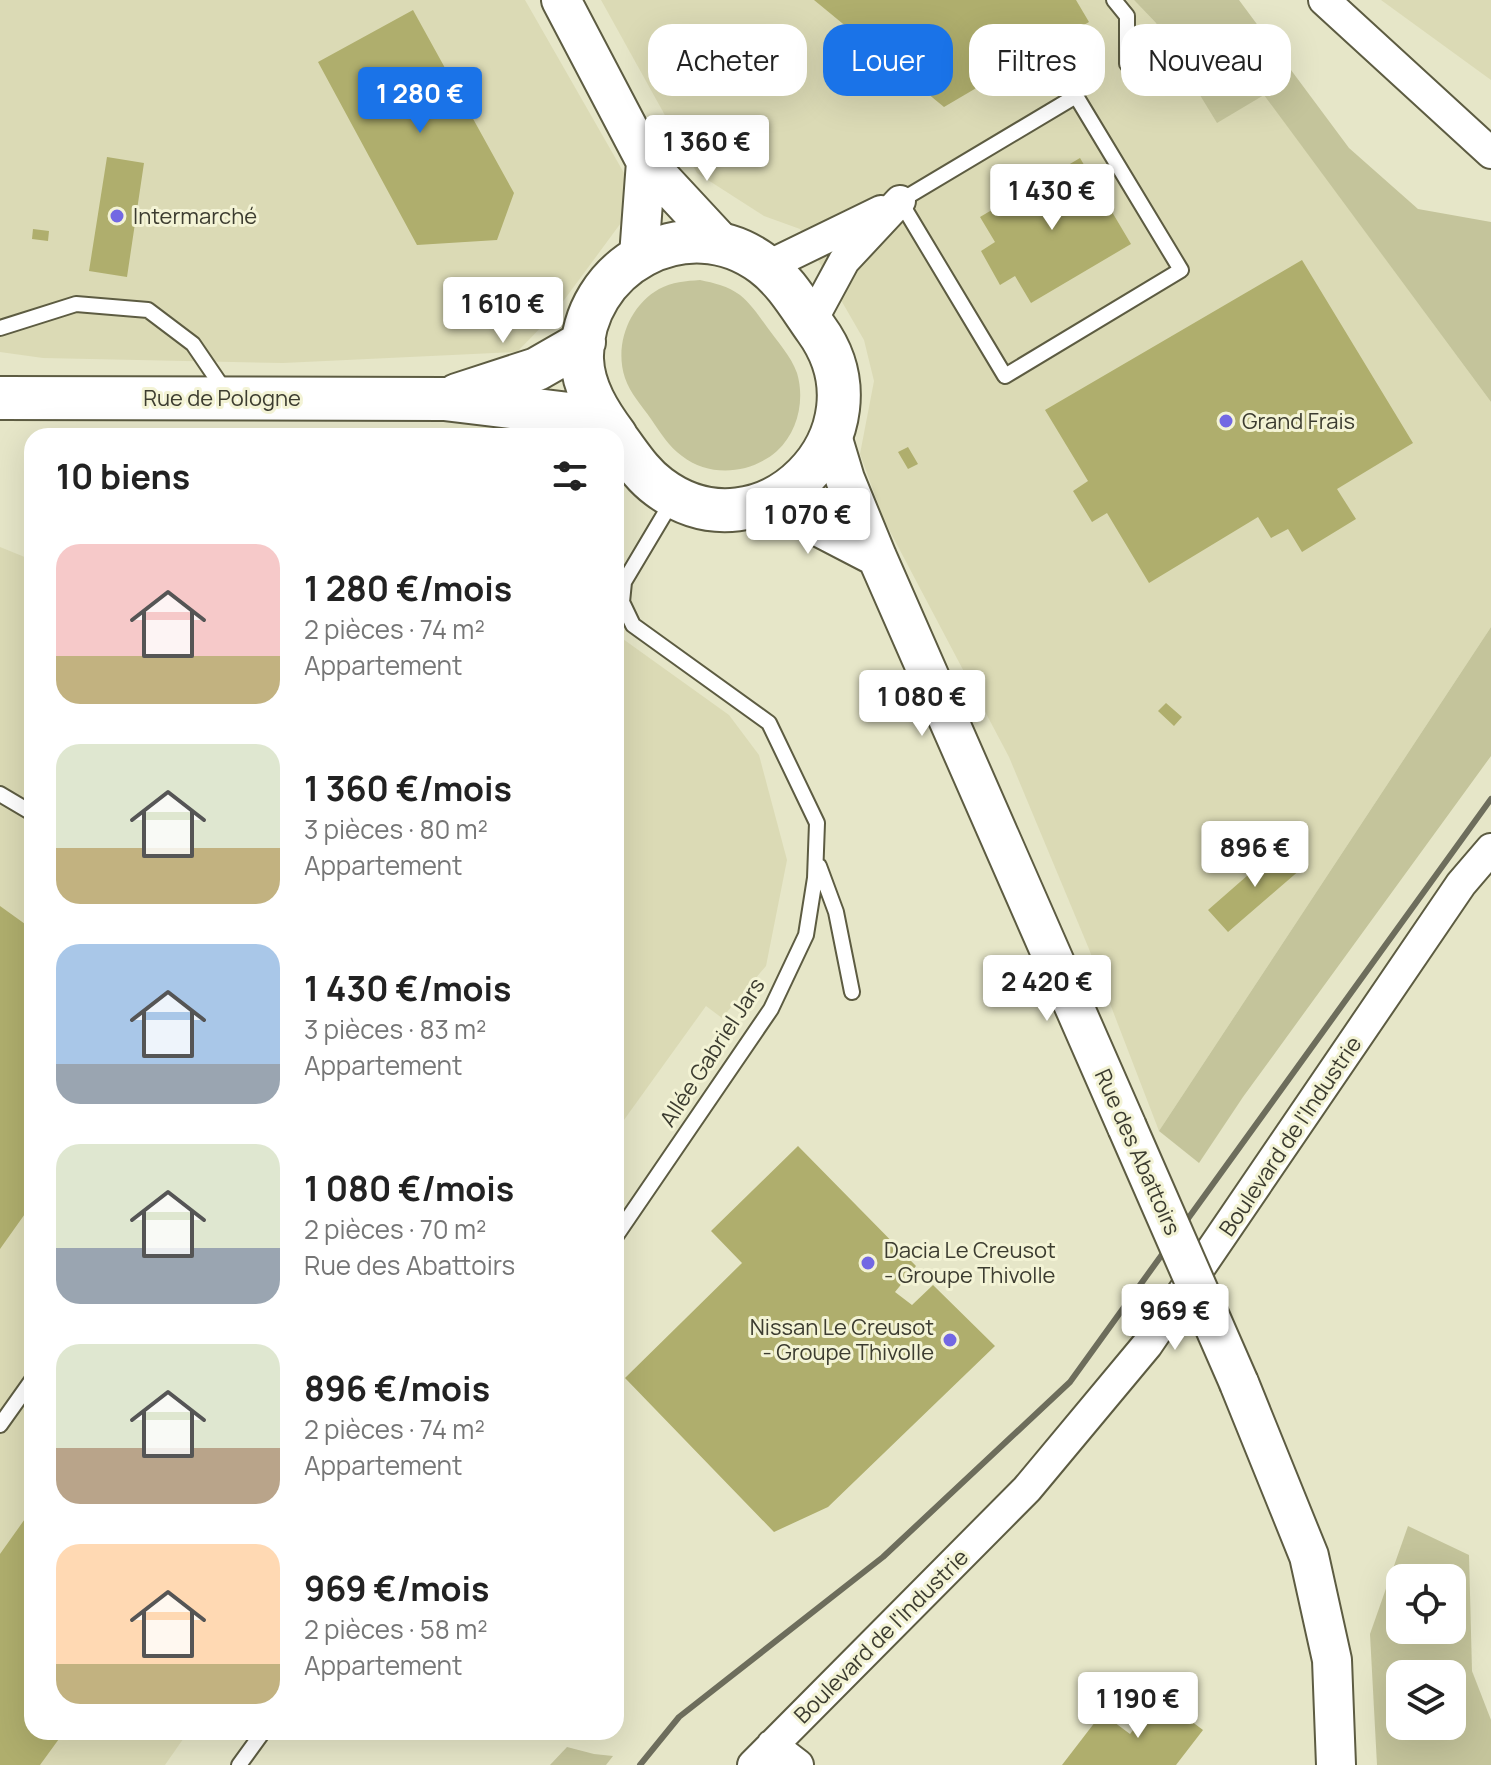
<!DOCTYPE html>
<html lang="fr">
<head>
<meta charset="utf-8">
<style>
  body { margin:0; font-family:Manrope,sans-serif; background:#f2f2f2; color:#222; height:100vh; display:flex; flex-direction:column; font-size:30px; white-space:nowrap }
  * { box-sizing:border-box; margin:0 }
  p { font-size:26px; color:#767676 }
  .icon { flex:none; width:44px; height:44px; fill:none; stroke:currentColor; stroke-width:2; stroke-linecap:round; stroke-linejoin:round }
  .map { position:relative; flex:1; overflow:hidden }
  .drawer { position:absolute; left:24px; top:428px; width:600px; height:1312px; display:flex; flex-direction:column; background:#fff; border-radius:24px; box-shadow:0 8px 32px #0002 }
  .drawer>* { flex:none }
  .hud { position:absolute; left:648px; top:24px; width:722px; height:72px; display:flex; gap:16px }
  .buttons { position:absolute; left:1386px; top:1564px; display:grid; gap:16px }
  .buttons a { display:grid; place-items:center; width:80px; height:80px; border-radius:16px; background:#fff; box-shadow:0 8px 32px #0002; font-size:40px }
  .price { position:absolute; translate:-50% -68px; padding:0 18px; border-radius:8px; background:#fff; color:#222; font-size:26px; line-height:52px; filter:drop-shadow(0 2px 4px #0008) }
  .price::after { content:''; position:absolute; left:50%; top:48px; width:24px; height:18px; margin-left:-12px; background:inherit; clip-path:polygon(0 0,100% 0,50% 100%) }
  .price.selected { background:#1a73e8; color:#fff }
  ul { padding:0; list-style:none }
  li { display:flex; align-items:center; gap:24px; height:200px; padding:0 32px }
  li span { display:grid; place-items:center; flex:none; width:224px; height:160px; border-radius:24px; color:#555 }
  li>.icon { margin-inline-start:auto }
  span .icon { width:96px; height:96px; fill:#fffc; stroke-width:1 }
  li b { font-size:34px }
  h2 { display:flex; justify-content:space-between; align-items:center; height:96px; padding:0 32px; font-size:34px }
  .tag { padding:0 28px; border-radius:24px; background:#fff; box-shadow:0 8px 32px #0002; font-size:28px; line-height:72px }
  .tag.selected { background:#1a73e8; color:#fff }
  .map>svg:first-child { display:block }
  .built { fill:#dbdab5 }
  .green { fill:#c4c49b; fill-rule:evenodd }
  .building { fill:#afae6d }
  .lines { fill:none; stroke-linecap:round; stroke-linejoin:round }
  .service-casing { stroke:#5d5c42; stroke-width:18 }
  .minor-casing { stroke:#5d5c42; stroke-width:34 }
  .tertiary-casing { stroke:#5d5c42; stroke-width:42 }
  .secondary-casing { stroke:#5d5c42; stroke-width:46 }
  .service { stroke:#fff; stroke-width:14 }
  .minor { stroke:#fff; stroke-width:30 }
  .tertiary { stroke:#fff; stroke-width:38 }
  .secondary { stroke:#fff; stroke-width:42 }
  .rail { stroke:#6d6d5c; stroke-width:6 }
  .tertiary-bridge-casing { stroke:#5d5c42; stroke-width:42; stroke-linecap:butt }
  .tertiary-bridge { stroke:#fff; stroke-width:38 }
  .poi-dot { fill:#7368e3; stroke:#f3f3d5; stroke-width:3 }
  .labels { text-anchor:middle; stroke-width:6; stroke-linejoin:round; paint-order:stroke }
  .poi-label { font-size:22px; fill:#3c3c30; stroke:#f3f3d5; text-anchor:start }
  .street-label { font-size:22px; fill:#3c3c30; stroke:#f3f3d5 }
</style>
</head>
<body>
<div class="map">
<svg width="1491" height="1765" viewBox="0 0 1491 1765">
  <rect width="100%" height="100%" fill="#e6e6c8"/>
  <path class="built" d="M0,0H525L624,173L629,212L553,315L517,352L283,363L43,358L0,352Z
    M601,0H1134L1156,23L1264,94L1491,402V627L1159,1131L1089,949L1009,757L884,520L860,454L874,381L864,340L800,229L764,216L697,173Z
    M1381,0H1491V80Z
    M0,547L32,560V1732H188L165,1765H0Z
    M616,634L729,715L759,755L787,860L766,966L722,1018L706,1006L616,1131Z"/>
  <path class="green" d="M1134,0H1239L1349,148L1418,209L1491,222V402L1264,95L1217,123L1156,23Z
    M700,280C714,283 728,286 740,295C751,304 759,316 767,327C777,341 791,356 797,373C805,400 798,432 777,451C751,474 710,478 682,456C669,447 660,432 651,419C642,406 630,393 625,378C614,345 629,306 659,289C672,282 686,281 700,280Z
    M1491,627V756L1243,1097L1199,1163L1159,1131Z
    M1408,1526L1469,1555L1472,1671L1491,1720V1765H1377L1370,1634ZM1400,1578H1452V1630H1400ZM1400,1674H1452V1726H1400Z
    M567,1747L594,1754L613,1756L606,1765H550Z"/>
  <path class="building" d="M814,0H1076L1089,22L944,107Z
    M413,10L514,193L497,240L417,245L318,62Z
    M107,157L144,163L127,277L89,271Z
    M1080,158L1131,244L1031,303L1015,276L1000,285L981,251L995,242L980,217Z
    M33,229L49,231L48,241L32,239Z
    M1302,260L1413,443L1337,489L1356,519L1302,552L1288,529L1271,538L1258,517L1149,583L1107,513L1092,522L1073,491L1088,481L1045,410Z
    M908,447L918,464L908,469L898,452Z
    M1166,703L1182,717L1174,726L1158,711Z
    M1281,846L1301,869L1228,932L1208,910Z
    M0,906L32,929V1204L0,1249Z
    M798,1146L916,1266L895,1292L912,1305L933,1285L995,1346L828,1507L774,1532L625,1378L742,1263L711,1231Z
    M32,1509V1732H64L40,1765H0V1554Z
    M1159,1697L1203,1730L1176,1765H1062L1102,1713L1130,1734Z"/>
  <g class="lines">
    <g class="service-casing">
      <path id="service" d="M1114,0L1127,16V64
        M1076,96L1181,270L1005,376L900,201Z
        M0,328L76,304L148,310L193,344L225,391
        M0,794L32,813
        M819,866L836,912L852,992
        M616,1236L771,1009L806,935L815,878L817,823L769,723L633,625L622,602L624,582L674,498
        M0,1425L32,1380
        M239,1765L263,1732"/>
    </g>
    <g class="minor-casing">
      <path id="minor" d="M1324,0L1491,153
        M766,267L881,211
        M811,322L844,261L900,201
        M772,1745L798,1765
        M753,1765L1027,1489L1147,1345L1461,884L1491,849"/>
    </g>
    <g class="tertiary-casing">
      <path id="tertiary" d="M561,0L646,162L724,246
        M639,256L646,162
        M832,436L845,479L877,557L1127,1127
        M769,501L877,557
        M1239,1383L1309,1556L1332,1660L1336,1765"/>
    </g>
    <g class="secondary-casing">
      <path id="secondary" d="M457,395L537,369L584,342
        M0,398L444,399L602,418
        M616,436C599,413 583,388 582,359C580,266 687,207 763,264C785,280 801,308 816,329C892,433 762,564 659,487C641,474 629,454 616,437"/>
    </g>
    <use href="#service" class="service"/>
    <use href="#minor" class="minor"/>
    <use href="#tertiary" class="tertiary"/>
    <use href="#secondary" class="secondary"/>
    <path class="rail" d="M640,1765L679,1717L883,1557L1070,1382L1491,799"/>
    <g class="tertiary-bridge-casing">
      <path id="tertiary-bridge" d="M1127,1127L1239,1383"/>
    </g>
    <use href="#tertiary-bridge" class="tertiary-bridge"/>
  </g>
  <g class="poi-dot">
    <circle cx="117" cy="216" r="8"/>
    <circle cx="1226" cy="421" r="8"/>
    <circle cx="868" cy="1263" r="8"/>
    <circle cx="950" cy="1340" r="8"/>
  </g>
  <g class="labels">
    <g class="poi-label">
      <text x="133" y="224">Intermarché</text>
      <text x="1242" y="429">Grand Frais</text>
      <text x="884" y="1258">Dacia Le Creusot<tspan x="884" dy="25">- Groupe Thivolle</tspan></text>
      <text x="934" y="1335" text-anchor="end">Nissan Le Creusot<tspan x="934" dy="25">- Groupe Thivolle</tspan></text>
    </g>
    <g class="street-label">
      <text x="222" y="406">Rue de Pologne</text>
      <text transform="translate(712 1052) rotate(-57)" y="8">Allée Gabriel Jars</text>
      <text transform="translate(1290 1136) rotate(-56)" y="8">Boulevard de l'Industrie</text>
      <text transform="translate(1138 1152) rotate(66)" y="8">Rue des Abattoirs</text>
      <text transform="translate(881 1636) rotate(-45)" y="8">Boulevard de l'Industrie</text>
    </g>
  </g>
</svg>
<div class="buttons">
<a><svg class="icon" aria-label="locate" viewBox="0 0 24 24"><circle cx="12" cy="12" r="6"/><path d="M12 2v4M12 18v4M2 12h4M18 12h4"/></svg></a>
<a><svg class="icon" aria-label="layers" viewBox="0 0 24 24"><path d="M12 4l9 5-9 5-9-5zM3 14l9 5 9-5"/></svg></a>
</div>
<b class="price selected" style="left:420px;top:135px">1 280 €</b>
<b class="price" style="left:707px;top:183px">1 360 €</b>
<b class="price" style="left:1052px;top:232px">1 430 €</b>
<b class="price" style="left:503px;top:345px">1 610 €</b>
<b class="price" style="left:808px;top:556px">1 070 €</b>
<b class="price" style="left:922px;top:738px">1 080 €</b>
<b class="price" style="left:1255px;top:889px">896 €</b>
<b class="price" style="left:1047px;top:1023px">2 420 €</b>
<b class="price" style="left:1175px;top:1352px">969 €</b>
<b class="price" style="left:1138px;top:1740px">1 190 €</b>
<div class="hud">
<a class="tag">Acheter</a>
<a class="tag selected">Louer</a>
<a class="tag">Filtres</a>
<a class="tag">Nouveau</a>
</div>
<section class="drawer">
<h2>10 biens<svg class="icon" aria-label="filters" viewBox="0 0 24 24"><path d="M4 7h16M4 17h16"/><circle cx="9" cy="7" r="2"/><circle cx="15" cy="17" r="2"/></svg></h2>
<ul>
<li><span style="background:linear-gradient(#f6c9c9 70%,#c2b280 0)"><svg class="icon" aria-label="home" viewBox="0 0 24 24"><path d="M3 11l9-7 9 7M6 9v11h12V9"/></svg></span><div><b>1 280 €/mois</b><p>2 pièces · 74 m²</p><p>Appartement</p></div></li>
<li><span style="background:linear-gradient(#dfe7d0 65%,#c2b280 0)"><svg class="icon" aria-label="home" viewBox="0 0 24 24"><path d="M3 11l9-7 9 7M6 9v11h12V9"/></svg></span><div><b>1 360 €/mois</b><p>3 pièces · 80 m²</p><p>Appartement</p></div></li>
<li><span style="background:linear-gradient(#a9c7e8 75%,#9aa5b1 0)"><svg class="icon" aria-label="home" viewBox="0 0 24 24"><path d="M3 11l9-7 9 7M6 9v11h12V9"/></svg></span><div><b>1 430 €/mois</b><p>3 pièces · 83 m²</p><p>Appartement</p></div></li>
<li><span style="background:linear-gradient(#dfe7d0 65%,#9aa5b1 0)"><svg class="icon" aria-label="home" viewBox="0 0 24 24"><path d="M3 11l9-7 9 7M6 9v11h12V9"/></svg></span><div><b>1 080 €/mois</b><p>2 pièces · 70 m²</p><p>Rue des Abattoirs</p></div></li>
<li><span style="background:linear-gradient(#dfe7d0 65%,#b9a48a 0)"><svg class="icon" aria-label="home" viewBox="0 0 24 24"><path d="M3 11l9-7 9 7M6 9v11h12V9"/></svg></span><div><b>896 €/mois</b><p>2 pièces · 74 m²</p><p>Appartement</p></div></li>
<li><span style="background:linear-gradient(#ffd9b3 75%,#c2b280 0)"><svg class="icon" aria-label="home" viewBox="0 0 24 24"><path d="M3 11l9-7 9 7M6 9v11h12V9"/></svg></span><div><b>969 €/mois</b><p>2 pièces · 58 m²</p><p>Appartement</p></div></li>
</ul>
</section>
</div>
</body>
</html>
